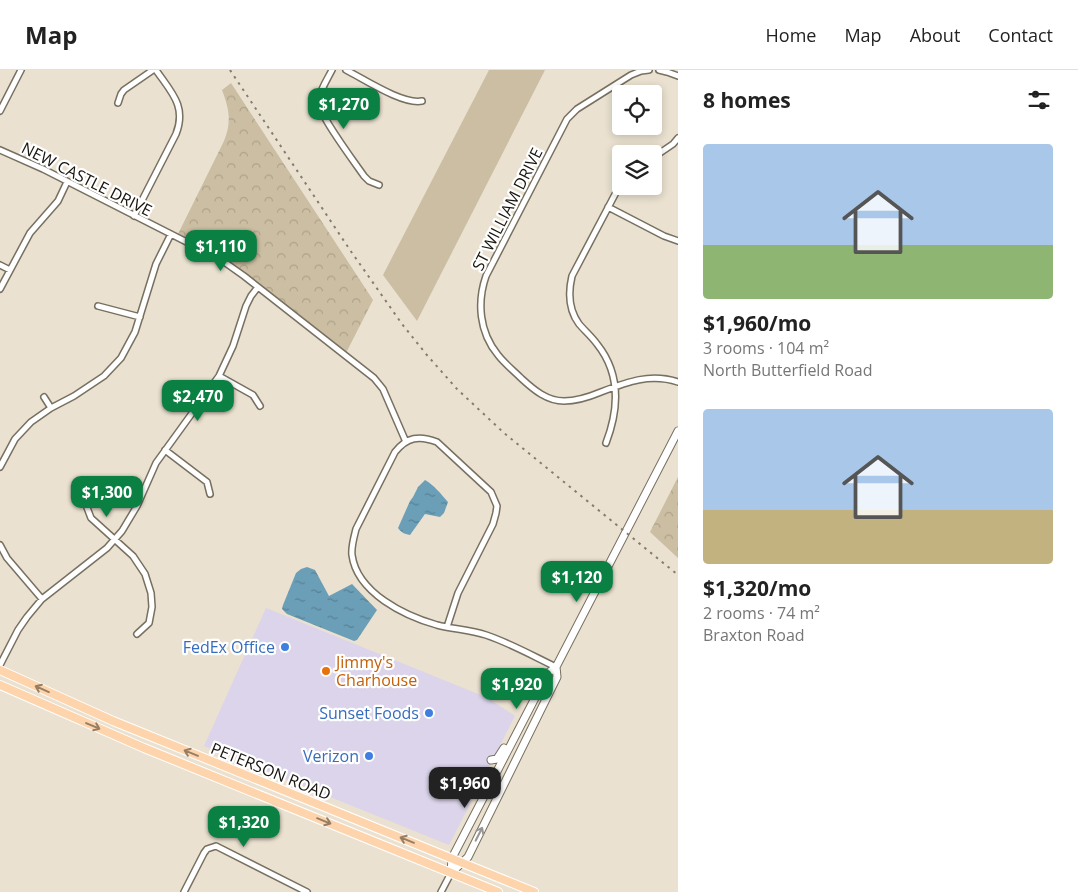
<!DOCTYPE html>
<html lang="en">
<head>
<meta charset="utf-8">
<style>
  body { margin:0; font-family:"Open Sans",sans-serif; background:#f2f2f2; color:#222; height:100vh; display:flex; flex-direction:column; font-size:19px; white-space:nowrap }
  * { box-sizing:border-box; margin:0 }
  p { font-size:16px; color:#767676 }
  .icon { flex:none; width:28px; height:28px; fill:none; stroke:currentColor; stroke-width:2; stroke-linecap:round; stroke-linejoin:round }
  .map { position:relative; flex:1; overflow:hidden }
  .side { display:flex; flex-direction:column; background:#fff; width:400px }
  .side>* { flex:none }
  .buttons { position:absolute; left:612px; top:15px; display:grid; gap:10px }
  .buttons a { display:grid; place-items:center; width:50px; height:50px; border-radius:5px; background:#fff; box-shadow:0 2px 8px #0003; font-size:25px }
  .price { position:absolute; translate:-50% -42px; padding:0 11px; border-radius:10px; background:#0b8043; color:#fff; font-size:16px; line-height:32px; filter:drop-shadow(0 1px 2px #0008) }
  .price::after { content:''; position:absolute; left:50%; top:30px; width:15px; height:11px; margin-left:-8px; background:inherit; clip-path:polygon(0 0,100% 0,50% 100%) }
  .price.active { background:#222; color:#fff }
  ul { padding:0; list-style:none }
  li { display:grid; align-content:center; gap:10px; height:265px; padding:0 25px }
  li span { display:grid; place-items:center; height:155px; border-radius:5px; color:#555 }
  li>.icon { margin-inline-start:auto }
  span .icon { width:90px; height:90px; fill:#fffc; stroke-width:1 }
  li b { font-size:21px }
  h2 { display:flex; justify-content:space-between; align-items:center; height:60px; padding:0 25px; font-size:21px }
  header { display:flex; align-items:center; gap:30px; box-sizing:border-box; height:70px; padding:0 25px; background:#fff; border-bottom:1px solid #e0e0e0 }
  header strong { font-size:24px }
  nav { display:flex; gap:28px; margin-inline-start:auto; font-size:18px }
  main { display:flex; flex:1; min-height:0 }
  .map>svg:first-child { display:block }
  .commercial { fill:#dbd4ea }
  .grass { fill:#cbbea2 }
  .forest { fill:url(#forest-crowns) }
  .water { fill:url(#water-ripples) }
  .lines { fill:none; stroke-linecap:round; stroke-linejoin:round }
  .minor-casing { stroke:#777060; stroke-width:8 }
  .secondary-casing { stroke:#777060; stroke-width:9 }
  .primary-casing { stroke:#fff; stroke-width:10 }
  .minor { stroke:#fff; stroke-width:5 }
  .secondary { stroke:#fff; stroke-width:7 }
  .primary { stroke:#fed4ac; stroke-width:8 }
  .rail { stroke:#837d71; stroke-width:2; stroke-dasharray:2.5 5; stroke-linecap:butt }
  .oneway { stroke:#967e65 }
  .oneway2 { stroke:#979593 }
  .shop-dot { fill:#3f7fe0; stroke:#fff; stroke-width:2 }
  .food-dot { fill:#e8710a; stroke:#fff; stroke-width:2 }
  .labels { text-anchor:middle; stroke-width:4.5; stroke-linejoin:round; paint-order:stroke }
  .street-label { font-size:16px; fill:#17140e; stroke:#fff }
  .shop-label { font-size:16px; fill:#366cbe; stroke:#fff; text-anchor:end }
  .food-label { font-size:16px; fill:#c56008; stroke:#fff; text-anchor:start }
</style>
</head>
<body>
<header>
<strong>Map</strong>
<nav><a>Home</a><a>Map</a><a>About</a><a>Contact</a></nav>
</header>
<main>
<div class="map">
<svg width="678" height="822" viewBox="0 0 678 822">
  <defs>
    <pattern id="forest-crowns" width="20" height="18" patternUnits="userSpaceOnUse" patternTransform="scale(1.25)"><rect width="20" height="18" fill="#cbbea2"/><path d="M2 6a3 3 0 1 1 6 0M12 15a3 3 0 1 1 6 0" fill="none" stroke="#aea28a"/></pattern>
    <pattern id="water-ripples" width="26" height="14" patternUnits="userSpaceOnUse" patternTransform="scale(1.25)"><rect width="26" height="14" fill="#6b9fb8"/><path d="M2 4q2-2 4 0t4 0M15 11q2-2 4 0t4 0" fill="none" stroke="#578094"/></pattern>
  </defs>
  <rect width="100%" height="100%" fill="#eae1d0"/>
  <path class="commercial" d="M266,538L488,628L515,646L449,775L204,676Z"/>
  <path class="grass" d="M489,0H545L417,251L383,205Z"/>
  <path class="forest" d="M231,13L373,230L346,283C292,241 240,194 178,164L224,71C232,51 229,39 222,20Z
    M678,407V488L650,462Z"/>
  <path class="water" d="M425,410C434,415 441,424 448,432L444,443L440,447L425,444L410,465C404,464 401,462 398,458L410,431L413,427L418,417Z
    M307,497L315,500L329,526L352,514L377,540L357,570L354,571L287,544L282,539L283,535L296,503L301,499Z"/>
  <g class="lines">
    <g class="minor-casing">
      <path id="minor" d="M332,0C327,10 319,21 319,33C319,45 355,93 364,106L369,111L379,115
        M346,0C364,9 403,35 422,31
        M649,0L641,1L631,5L577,39L567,49L486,206C477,232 479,262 498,285C505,294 514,301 522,309C534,320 547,331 564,331C577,331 589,327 601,322C627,312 650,303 678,312
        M659,0L667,2L678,6
        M118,33L121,24L124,20L153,0
        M0,41L21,0
        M0,80L43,99L220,189L244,206L374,308L383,319L406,372
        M654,87L673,74L678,68
        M608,137L664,166L678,171
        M134,146L176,64C187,36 171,22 156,0
        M0,195L10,200
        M0,219L30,163L58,131L67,112
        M98,236L140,247
        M219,306L253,325L260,336
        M44,327L51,338
        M606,373C619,339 621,304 597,274C592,267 585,261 579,254C568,239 568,223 572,206L621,113
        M165,380L207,412L210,424
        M0,397L15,369L31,352L51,338L74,326L104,306L121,288L135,262L156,194L171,164
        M86,435L91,448L133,486L145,504L151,523L152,537L149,553L137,564
        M0,475L7,488L42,529
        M447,557L458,523L493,454L496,443L497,436L491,422L437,372C419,365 407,367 395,382L356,459C354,467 351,477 352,485C357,523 405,546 437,555C453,559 470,560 486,565C510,573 533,586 556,597
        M0,595L18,560L27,547L42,529L107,478L122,461L137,436L156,393L219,306L233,276L246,236L251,226L258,217
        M184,822L204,783L207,779L216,776L307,822
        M441,822L451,803"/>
    </g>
    <g class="secondary-casing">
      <path id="secondary" d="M491,690L497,689L504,678
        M451,803L452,788L548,603L556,597L678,361
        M451,803L468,787L557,607L556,597"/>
    </g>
    <g class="primary-casing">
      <path id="primary" d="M0,600L113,651L534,822
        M0,615L144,678L498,822"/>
    </g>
    <use href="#minor" class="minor"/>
    <use href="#secondary" class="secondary"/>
    <use href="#primary" class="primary"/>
    <path class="rail" d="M230,0L350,180L402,254L426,284L457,319L504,363L678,505"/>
  </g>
  <defs><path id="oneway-shaft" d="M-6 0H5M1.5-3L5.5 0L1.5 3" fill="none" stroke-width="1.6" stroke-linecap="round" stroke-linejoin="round" transform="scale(1.25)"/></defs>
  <g class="oneway">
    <use href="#oneway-shaft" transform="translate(42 619) rotate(-156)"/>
    <use href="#oneway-shaft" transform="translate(93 656) rotate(23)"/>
    <use href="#oneway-shaft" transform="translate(191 683) rotate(-158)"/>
    <use href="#oneway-shaft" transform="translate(324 751) rotate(22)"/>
    <use href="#oneway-shaft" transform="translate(407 770) rotate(-158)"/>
  </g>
  <use class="oneway2" href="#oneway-shaft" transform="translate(479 764) rotate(-63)"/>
  <g class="shop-dot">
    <circle cx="285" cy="577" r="5"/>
    <circle cx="429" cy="643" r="5"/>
    <circle cx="369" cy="686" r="5"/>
  </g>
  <circle class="food-dot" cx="326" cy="601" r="5"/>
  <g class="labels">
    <g class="street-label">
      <text transform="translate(87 109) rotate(27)" y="6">NEW CASTLE DRIVE</text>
      <text transform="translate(507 139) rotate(-63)" y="6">ST WILLIAM DRIVE</text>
      <text transform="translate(271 701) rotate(22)" y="6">PETERSON ROAD</text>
    </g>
    <g class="shop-label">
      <text x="275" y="583">FedEx Office</text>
      <text x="419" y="649">Sunset Foods</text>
      <text x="359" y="692">Verizon</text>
    </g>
    <g class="food-label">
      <text x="336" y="598">Jimmy's<tspan x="336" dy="18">Charhouse</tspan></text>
    </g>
  </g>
</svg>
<div class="buttons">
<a><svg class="icon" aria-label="locate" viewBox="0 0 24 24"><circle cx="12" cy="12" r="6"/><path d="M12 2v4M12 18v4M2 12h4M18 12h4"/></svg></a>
<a><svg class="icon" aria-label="layers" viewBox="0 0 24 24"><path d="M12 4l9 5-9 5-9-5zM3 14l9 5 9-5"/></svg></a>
</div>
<b class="price" style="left:344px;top:60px">$1,270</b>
<b class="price" style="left:221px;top:202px">$1,110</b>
<b class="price" style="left:198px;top:352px">$2,470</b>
<b class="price" style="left:107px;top:448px">$1,300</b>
<b class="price" style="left:577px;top:533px">$1,120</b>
<b class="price" style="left:517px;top:640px">$1,920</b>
<b class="price active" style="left:465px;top:739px">$1,960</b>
<b class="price" style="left:244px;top:778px">$1,320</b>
</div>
<section class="side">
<h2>8 homes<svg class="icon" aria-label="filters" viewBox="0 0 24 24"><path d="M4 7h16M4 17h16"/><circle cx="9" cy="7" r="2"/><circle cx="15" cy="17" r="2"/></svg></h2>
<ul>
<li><span style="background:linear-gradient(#a9c7e8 65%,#8fb573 0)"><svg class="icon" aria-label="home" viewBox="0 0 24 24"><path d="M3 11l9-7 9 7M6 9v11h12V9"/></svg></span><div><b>$1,960/mo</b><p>3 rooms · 104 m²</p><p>North Butterfield Road</p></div></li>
<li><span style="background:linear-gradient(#a9c7e8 65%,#c2b280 0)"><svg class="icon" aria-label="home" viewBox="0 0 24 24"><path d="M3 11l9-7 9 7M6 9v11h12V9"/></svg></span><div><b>$1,320/mo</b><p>2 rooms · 74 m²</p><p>Braxton Road</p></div></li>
</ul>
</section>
</main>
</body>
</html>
